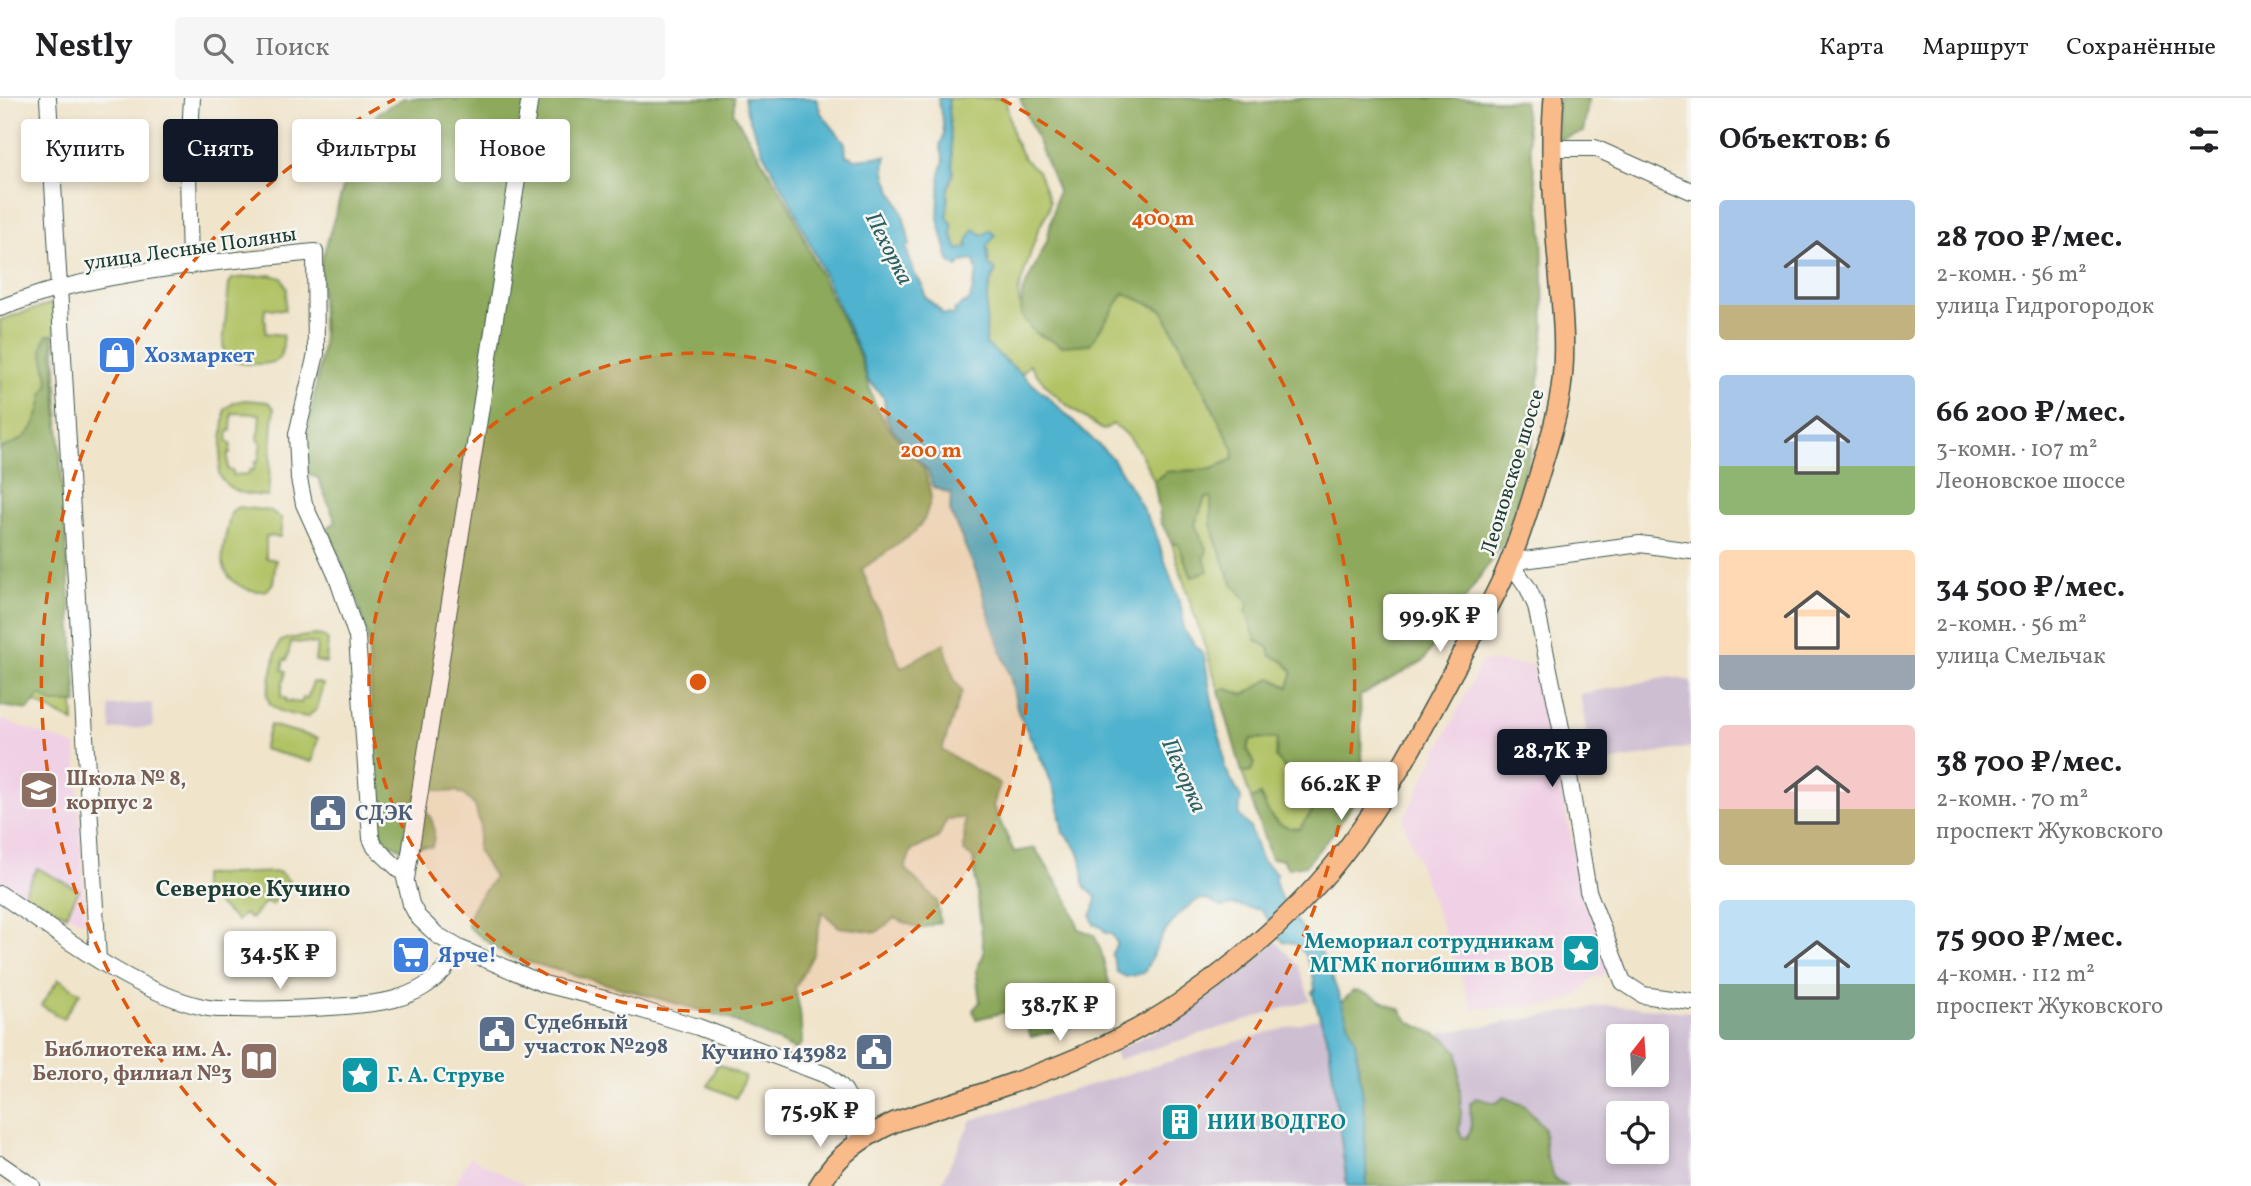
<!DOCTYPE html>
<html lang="ru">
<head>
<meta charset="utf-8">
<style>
  body { margin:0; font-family:Vollkorn,serif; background:#f6f6f6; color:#202124; height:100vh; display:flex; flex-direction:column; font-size:26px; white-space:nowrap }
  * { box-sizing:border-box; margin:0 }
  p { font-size:23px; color:#757577 }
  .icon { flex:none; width:38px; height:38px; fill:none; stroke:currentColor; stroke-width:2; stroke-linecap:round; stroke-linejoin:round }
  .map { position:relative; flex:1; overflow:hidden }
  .side { display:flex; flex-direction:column; background:#fff; width:560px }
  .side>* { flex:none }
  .top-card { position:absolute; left:21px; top:21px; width:665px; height:63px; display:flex; gap:14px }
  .needle { width:46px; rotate:17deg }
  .controls { position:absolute; left:1606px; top:926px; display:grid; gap:14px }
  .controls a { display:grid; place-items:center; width:63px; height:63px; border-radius:7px; background:#fff; box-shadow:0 4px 10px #0003; font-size:35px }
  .price { position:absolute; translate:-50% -60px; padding:0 16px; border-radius:7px; background:#fff; color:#222; font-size:23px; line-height:46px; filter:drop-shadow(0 2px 4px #0008) }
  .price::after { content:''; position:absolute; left:50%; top:42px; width:21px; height:16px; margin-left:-10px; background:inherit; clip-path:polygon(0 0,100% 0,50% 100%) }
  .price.current { background:#111827; color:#fff }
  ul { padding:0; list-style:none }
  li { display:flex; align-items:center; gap:21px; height:175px; padding:0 28px }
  li span { display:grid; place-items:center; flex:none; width:196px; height:140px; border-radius:7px; color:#555 }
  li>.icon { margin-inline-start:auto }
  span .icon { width:84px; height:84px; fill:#fffc; stroke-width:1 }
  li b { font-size:30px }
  h2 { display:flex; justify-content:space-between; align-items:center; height:84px; padding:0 28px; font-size:30px }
  .chip { padding:0 24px; border-radius:7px; background:#fff; box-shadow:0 4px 10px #0003; font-size:24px; line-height:63px }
  .chip.current { background:#111827; color:#fff }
  header { display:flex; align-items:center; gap:42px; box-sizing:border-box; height:98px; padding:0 35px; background:#fff; border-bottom:2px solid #e0e0e0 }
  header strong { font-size:33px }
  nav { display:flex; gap:38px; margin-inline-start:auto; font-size:24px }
  .search { width:490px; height:63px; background:#f6f6f6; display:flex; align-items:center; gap:18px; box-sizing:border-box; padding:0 24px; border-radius:7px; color:#757577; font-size:26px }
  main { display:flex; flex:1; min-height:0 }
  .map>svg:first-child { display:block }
  .built { fill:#f0d0e5 }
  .industrial { fill:#cebed2; fill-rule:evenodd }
  .green { fill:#b2c366; stroke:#68804d; stroke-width:2; fill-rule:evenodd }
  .forest { fill:#8da95b; stroke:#567348; stroke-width:2 }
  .water { fill:#4fb2ce; stroke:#377881; stroke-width:2 }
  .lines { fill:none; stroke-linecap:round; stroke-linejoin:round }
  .minor-casing { stroke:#3e564a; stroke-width:18 }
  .major-casing { stroke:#3e564a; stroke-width:22 }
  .minor { stroke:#fff; stroke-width:16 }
  .major { stroke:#fabb8b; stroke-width:19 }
  .ring { fill:none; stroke:#de580e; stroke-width:3.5; stroke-dasharray:12 9 }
  .labels { text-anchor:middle; stroke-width:5; stroke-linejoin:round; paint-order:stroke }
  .street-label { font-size:21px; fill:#1f3d34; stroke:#f6f6f2 }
  .shop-label { font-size:21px; font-weight:bold; fill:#366cbe; stroke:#f6f6f2; text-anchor:start }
  .education-label { font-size:21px; font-weight:bold; fill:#785e54; stroke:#f6f6f2; text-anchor:start }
  .service-label { font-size:21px; font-weight:bold; fill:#4e5e75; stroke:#f6f6f2; text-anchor:start }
  .culture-label { font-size:21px; font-weight:bold; fill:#0d838f; stroke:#f6f6f2; text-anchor:start }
  .water-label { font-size:23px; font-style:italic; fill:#2d6062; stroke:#f6f6f2 }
  .neighbourhood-label { font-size:23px; font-weight:bold; fill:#1f3d34; stroke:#f6f6f2 }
  .centre { fill:#de580e; stroke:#f6f6f2; stroke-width:3.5 }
  .ring-label { font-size:21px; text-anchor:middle; font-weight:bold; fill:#de580e; stroke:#f6f6f2; stroke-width:5; stroke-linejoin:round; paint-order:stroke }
</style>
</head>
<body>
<header>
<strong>Nestly</strong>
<div class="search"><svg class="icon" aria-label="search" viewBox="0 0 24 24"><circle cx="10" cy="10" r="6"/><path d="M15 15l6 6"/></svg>Поиск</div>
<nav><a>Карта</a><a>Маршрут</a><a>Сохранённые</a></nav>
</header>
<main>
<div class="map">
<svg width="1691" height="1088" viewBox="0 0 1691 1088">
  <rect width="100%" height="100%" fill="#f6f6f2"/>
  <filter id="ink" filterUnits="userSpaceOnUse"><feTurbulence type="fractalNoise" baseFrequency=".0143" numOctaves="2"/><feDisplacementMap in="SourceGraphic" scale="14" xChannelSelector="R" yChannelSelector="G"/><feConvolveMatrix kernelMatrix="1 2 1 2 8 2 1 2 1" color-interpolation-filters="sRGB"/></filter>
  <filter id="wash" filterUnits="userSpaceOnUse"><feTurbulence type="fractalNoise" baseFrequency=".00686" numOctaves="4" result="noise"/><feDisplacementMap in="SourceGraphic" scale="28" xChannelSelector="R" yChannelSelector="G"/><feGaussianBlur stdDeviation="1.57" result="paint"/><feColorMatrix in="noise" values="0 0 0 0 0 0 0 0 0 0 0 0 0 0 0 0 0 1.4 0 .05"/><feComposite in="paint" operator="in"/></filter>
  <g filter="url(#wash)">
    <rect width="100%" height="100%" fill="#f0e4ca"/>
    <path class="built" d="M1482,563L1533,567L1585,802L1612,873L1593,880L1578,897L1553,907L1473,911L1403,723Z
      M0,621L76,648L85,825L67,816L60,827L0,787Z
      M470,1059L526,1088H453Z"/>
    <path class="industrial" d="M1670,579L1691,583V649L1592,667L1580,596Z
      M152,605L153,629L111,632L109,608Z
      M1276,843L1299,868L1310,902L1117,962L1115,953L1153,934L1197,905Z
      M1609,907L1691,914V1088H1459L1441,935ZM1619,938H1657V976H1619ZM1619,1015H1657V1054H1619Z
      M1321,919L1329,947L1347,1088H940L971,1022Z"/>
    <path class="green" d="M948,0H1005L1014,41L1024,61L1038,73L1050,103L1048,113L1038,132L1018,194L1021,217L1090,246L1124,195L1162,212L1234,352L1233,361L1212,371L1166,374L1154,383C1144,361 1134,338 1113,326L1103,332C1075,314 1047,295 1030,266L1022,276L986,246C987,221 983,195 996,173L989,169L987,148L982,137L967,143L966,150L958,152L952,137V126L947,119L948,92L953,74Z
      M271,177L282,180L287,191L285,212L265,210L264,222L266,223L265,235L283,237C283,243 284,253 280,259C274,269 240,267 231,262C225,259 224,253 223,247L229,186L232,181L237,180Z
      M53,205L74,624L0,587V222Z
      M245,302L268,304L274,310L268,398C250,397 227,396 219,376L225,311L235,304ZM232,315L260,316L258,343L261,344L258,364H255L254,372H249V376L233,377V373L228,372V355H230L231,345L227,344L228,333H231Z
      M1211,398V425L1215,440L1232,485L1250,505L1256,542L1269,550L1271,558L1284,563L1293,574L1288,589L1271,580L1244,597L1224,590L1219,593C1204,543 1186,495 1172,445L1178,446L1192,479L1207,453L1195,427L1205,399Z
      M238,409L271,413L282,421L280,439L266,438V460L276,462L273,485L267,492C248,496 227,485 223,465C220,454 228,430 230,419L232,413Z
      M314,537L323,538L328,543L326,565L315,563L317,546L291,544L287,562L284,561L282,572L286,573L284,582H283L281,599L286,600V603L301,605L303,600L307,601L313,584L323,586L317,611L307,619C293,617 268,614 267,597L276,554L280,544L286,541Z
      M270,627L318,640L312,664L263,651Z
      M1277,640L1276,660L1304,691L1314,711L1299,731C1275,730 1269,718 1260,697L1251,701L1242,674L1251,673L1247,651L1251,641Z
      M37,770L79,792L66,817L24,795Z
      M279,774L290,784L272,807L266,803L251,821L244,816L237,823L202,793V777Z
      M59,881L80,895L63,921L41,907Z
      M717,966L745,979L736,1000L708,988Z"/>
    <path class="forest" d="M404,0H453L456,3L459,0H734V16L790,108L816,167L858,254L874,304L888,329L924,370L929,387L931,401L924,422L914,435L862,471L901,570L944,545L955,583L962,593L942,652L1000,686L993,708L1014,754L1035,750L1068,802L1079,831L1094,837L1101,853L1113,900C1093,926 1061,931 1031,939L1022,910L976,921L973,912L980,904L976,873L984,856L973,760L964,753L965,720L947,721L938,740L911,753L905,771L937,803L940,824L919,831L895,820L877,834L839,829L822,814L813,857L795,890L800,913L802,945L796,952L728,920L507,858L468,829C468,807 484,797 494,779L477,752L480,727L475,708L464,697L456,693L444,694L430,690L419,692L416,703C432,718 438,727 432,749L421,748L406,753L386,743L378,730L368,542L358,505L327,430L336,424L318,380L308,376L307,340L323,247L320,168L356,46L379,14Z
      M1020,0H1228L1247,6L1305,0H1436L1523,3L1542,124L1544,235L1532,347L1506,440L1423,563L1360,598L1363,680L1353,705L1337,730L1306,767L1288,770L1282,761H1271L1251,701L1260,697C1269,718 1274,730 1299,731L1314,711L1304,691L1276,660L1277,640L1251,641L1247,651L1255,666L1251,673L1242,674L1219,593L1224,590L1244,597L1271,580L1288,589L1293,574L1284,563L1271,558L1269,550L1256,542L1246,513L1249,505L1232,485L1215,440L1211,425V399L1205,400L1195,427L1207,453L1204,459L1208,473L1192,479L1178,446L1172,445L1161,424L1154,383L1166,374L1212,371L1233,361L1234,352L1163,212L1124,195L1090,246L1062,248L1034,234L1021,217L1022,195L1047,143L1058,92Z
      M1558,0H1589L1583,34L1557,42Z
      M47,237H52L77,605H53L40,597L28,612L0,608V351C26,341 34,335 41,308C43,299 42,294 49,287L42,250Z
      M1353,893C1370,893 1384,906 1400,911L1409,924L1446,941L1458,954L1461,1015L1459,1032L1462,1039L1467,1040L1471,1031L1470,1005L1476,1000L1496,1005L1504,999L1525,1008L1544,1030L1546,1059L1556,1083L1568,1088H1367L1363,1000L1355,944L1341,905Z"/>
    <path class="water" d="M744,0H816L821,15L845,45L846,57L855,61L886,58C880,79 894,93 901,112C905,122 907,134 910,146L906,150L914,175L923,188L925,199L940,212L942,216L954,217L955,211L970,202L977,174L974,162L962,164L957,169L949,163L938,121L940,76L944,63L940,47L944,37L943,25L938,0H948L953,74L948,92L947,119L952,126V137L958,152L968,149L967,143L974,131L982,137L991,132L995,138L987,148L989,168L996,172C983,195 987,221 986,246L1048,299L1113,361L1134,395L1154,432L1183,515V531L1204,558L1217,630L1222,646L1225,670L1241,700L1239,717L1250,730L1262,763L1277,776L1275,781L1279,796L1288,813L1319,851L1329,870L1355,943L1363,1000L1367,1088H1347L1329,947L1312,894L1315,892C1314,875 1305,841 1283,844L1261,812L1234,807L1221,809L1209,802L1199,801L1182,813L1163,836L1144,875L1126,879L1117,874L1112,856L1117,845L1111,835H1106L1101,829L1094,826L1091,818L1094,812L1096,799L1084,788C1083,765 1082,750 1063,735L1056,697L1045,669L1018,614L1010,578L993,529L976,473L950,413L951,396L933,389L928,373L891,329L886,319L884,300L868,282L861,258L792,106L763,55L747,15Z"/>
  </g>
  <g filter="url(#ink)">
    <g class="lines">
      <g class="minor-casing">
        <path id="minor" d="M48,0L98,862
          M1552,50H1595L1691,93
          M190,168L188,73L192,0
          M0,210C20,203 40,195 61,190C144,169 230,163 315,154L316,256L297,336L299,381L304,406L337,479L357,539L371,740L375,749L404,776L411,806L418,819L437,837L459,850L544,886L609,902L698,929L826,977C855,993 852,1015 857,1044
          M1691,453L1640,446L1510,464L1528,490L1536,508L1561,630L1588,793L1623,884L1643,897L1691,904
          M406,781L530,0
          M0,796C60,836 132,893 203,909C214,912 225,911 235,911C267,912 299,911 331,909C372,906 414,905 444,872C449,865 454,857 459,850
          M0,1066L32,1088"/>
      </g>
      <g class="major-casing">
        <path id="major" d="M819,1088C837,1056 863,1039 895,1024C969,999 1045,978 1116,942C1192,905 1276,836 1331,771C1382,710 1423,630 1461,559C1478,528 1497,497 1510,463C1522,434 1531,404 1540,374C1549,344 1559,314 1562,282C1566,247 1562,211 1559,175C1554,117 1549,58 1554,0"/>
      </g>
      <use href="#minor" class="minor"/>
      <use href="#major" class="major"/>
    </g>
  </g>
  <circle cx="698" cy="584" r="329" fill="#de580e" fill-opacity=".12"/>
  <g class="ring">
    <circle cx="698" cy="584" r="329"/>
    <path d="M276 1087A657 657 0 0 1 395 1M1001 1A657 657 0 0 1 1120 1087"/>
  </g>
  <defs>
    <g id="shop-square" transform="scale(2.0125)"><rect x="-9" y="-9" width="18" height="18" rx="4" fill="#3f7fe0" stroke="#f6f6f2"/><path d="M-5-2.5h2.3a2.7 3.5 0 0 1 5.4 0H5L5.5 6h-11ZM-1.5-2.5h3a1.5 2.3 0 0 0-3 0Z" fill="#fff"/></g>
    <g id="school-square" transform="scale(2.0125)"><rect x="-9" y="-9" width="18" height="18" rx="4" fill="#8d6e63" stroke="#f6f6f2"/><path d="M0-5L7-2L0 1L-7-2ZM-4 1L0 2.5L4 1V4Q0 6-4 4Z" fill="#fff"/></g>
    <g id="civic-square" transform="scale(2.0125)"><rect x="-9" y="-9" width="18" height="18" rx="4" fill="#5c6f8a" stroke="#f6f6f2"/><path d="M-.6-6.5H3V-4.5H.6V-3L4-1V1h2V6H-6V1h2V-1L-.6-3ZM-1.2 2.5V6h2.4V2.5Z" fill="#fff"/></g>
    <g id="sight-square" transform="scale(2.0125)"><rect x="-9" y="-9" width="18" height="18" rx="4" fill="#0f9aa8" stroke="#f6f6f2"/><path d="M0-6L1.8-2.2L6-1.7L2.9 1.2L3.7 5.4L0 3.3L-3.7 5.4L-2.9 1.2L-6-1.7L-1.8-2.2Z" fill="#fff"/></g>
    <g id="supermarket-square" transform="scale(2.0125)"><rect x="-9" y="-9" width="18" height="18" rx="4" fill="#3f7fe0" stroke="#f6f6f2"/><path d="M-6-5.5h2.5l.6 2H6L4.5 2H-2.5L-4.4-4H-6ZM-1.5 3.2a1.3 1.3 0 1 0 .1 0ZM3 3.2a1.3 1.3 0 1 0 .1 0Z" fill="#fff"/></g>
    <g id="library-square" transform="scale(2.0125)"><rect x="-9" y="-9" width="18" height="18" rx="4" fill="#8d6e63" stroke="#f6f6f2"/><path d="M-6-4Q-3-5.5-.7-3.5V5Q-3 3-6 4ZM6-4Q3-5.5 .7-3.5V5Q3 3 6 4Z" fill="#fff"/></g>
    <g id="building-square" transform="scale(2.0125)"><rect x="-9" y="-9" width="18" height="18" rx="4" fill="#0f9aa8" stroke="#f6f6f2"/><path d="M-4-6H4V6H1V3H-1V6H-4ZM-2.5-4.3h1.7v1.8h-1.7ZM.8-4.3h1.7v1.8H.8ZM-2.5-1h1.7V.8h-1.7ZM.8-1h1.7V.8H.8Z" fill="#fff"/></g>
  </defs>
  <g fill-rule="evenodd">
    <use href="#shop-square" x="117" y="257"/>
    <use href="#school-square" x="39" y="692"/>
    <use href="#civic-square" x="328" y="715"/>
    <use href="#sight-square" x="1581" y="855"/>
    <use href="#supermarket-square" x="411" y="857"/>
    <use href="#civic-square" x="497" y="936"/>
    <use href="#civic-square" x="874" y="954"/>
    <use href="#library-square" x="259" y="963"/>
    <use href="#sight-square" x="360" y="977"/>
    <use href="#building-square" x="1180" y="1024"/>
  </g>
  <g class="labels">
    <g class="street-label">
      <text transform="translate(190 150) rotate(-8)" y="7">улица Лесные Поляны</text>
      <text transform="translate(1512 374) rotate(-73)" y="7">Леоновское шоссе</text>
    </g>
    <g class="shop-label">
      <text x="144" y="264">Хозмаркет</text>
      <text x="438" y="864">Ярче!</text>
    </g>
    <g class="education-label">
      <text x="66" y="687">Школа № 8,<tspan x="66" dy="24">корпус 2</tspan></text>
      <text x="232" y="958" text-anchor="end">Библиотека им. А.<tspan x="232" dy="24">Белого, филиал №3</tspan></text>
    </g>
    <g class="service-label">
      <text x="355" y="722">СДЭК</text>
      <text x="524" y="931">Судебный<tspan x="524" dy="24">участок №298</tspan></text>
      <text x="847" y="961" text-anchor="end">Кучино 143982</text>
    </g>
    <g class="culture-label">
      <text x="1554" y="850" text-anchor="end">Мемориал сотрудникам<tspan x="1554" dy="24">МГМК погибшим в ВОВ</tspan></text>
      <text x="387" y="984">Г. А. Струве</text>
      <text x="1207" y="1031">НИИ ВОДГЕО</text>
    </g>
    <g class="water-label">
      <text transform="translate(890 150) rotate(63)" y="8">Пехорка</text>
      <text transform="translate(1185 677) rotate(66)" y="8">Пехорка</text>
    </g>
    <g class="neighbourhood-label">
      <text x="253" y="798">Северное Кучино</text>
    </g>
  </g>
  <circle cx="698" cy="584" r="10" class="centre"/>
  <g class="ring-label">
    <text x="1163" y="127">400 m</text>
    <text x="931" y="359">200 m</text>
  </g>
</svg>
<div class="controls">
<a><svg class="needle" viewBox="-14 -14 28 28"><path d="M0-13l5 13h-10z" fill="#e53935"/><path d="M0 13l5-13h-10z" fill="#757577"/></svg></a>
<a><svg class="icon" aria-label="locate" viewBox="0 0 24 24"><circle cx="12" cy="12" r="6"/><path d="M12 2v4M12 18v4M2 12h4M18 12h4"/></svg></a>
</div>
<b class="price" style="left:1440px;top:556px">99.9K ₽</b>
<b class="price current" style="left:1552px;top:691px">28.7K ₽</b>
<b class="price" style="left:1341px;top:724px">66.2K ₽</b>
<b class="price" style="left:280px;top:893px">34.5K ₽</b>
<b class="price" style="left:1060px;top:945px">38.7K ₽</b>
<b class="price" style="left:820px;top:1051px">75.9K ₽</b>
<div class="top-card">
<a class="chip">Купить</a>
<a class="chip current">Снять</a>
<a class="chip">Фильтры</a>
<a class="chip">Новое</a>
</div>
</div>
<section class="side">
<h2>Объектов: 6<svg class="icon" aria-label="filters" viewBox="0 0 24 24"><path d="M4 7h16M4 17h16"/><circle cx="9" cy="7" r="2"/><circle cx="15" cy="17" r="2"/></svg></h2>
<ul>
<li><span style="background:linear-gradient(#a9c7e8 75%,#c2b280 0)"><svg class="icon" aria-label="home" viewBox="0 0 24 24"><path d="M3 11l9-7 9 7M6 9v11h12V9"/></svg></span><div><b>28 700 ₽/мес.</b><p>2-комн. · 56 m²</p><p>улица Гидрогородок</p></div></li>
<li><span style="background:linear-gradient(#a9c7e8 65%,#8fb573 0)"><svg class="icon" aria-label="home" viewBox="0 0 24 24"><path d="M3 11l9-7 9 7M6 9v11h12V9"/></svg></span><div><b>66 200 ₽/мес.</b><p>3-комн. · 107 m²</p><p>Леоновское шоссе</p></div></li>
<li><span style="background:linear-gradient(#ffd9b3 75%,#9aa5b1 0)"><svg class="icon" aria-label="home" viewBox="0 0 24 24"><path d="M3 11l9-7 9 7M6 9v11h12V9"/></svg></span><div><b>34 500 ₽/мес.</b><p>2-комн. · 56 m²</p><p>улица Смельчак</p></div></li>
<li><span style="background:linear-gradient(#f6c9c9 60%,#c2b280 0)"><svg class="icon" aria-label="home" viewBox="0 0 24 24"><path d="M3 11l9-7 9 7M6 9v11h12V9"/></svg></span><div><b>38 700 ₽/мес.</b><p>2-комн. · 70 m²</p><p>проспект Жуковского</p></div></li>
<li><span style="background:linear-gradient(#bfe0f5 60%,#7fa58c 0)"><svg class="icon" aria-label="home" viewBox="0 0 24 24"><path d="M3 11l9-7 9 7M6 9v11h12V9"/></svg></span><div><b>75 900 ₽/мес.</b><p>4-комн. · 112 m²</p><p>проспект Жуковского</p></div></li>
</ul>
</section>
</main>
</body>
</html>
